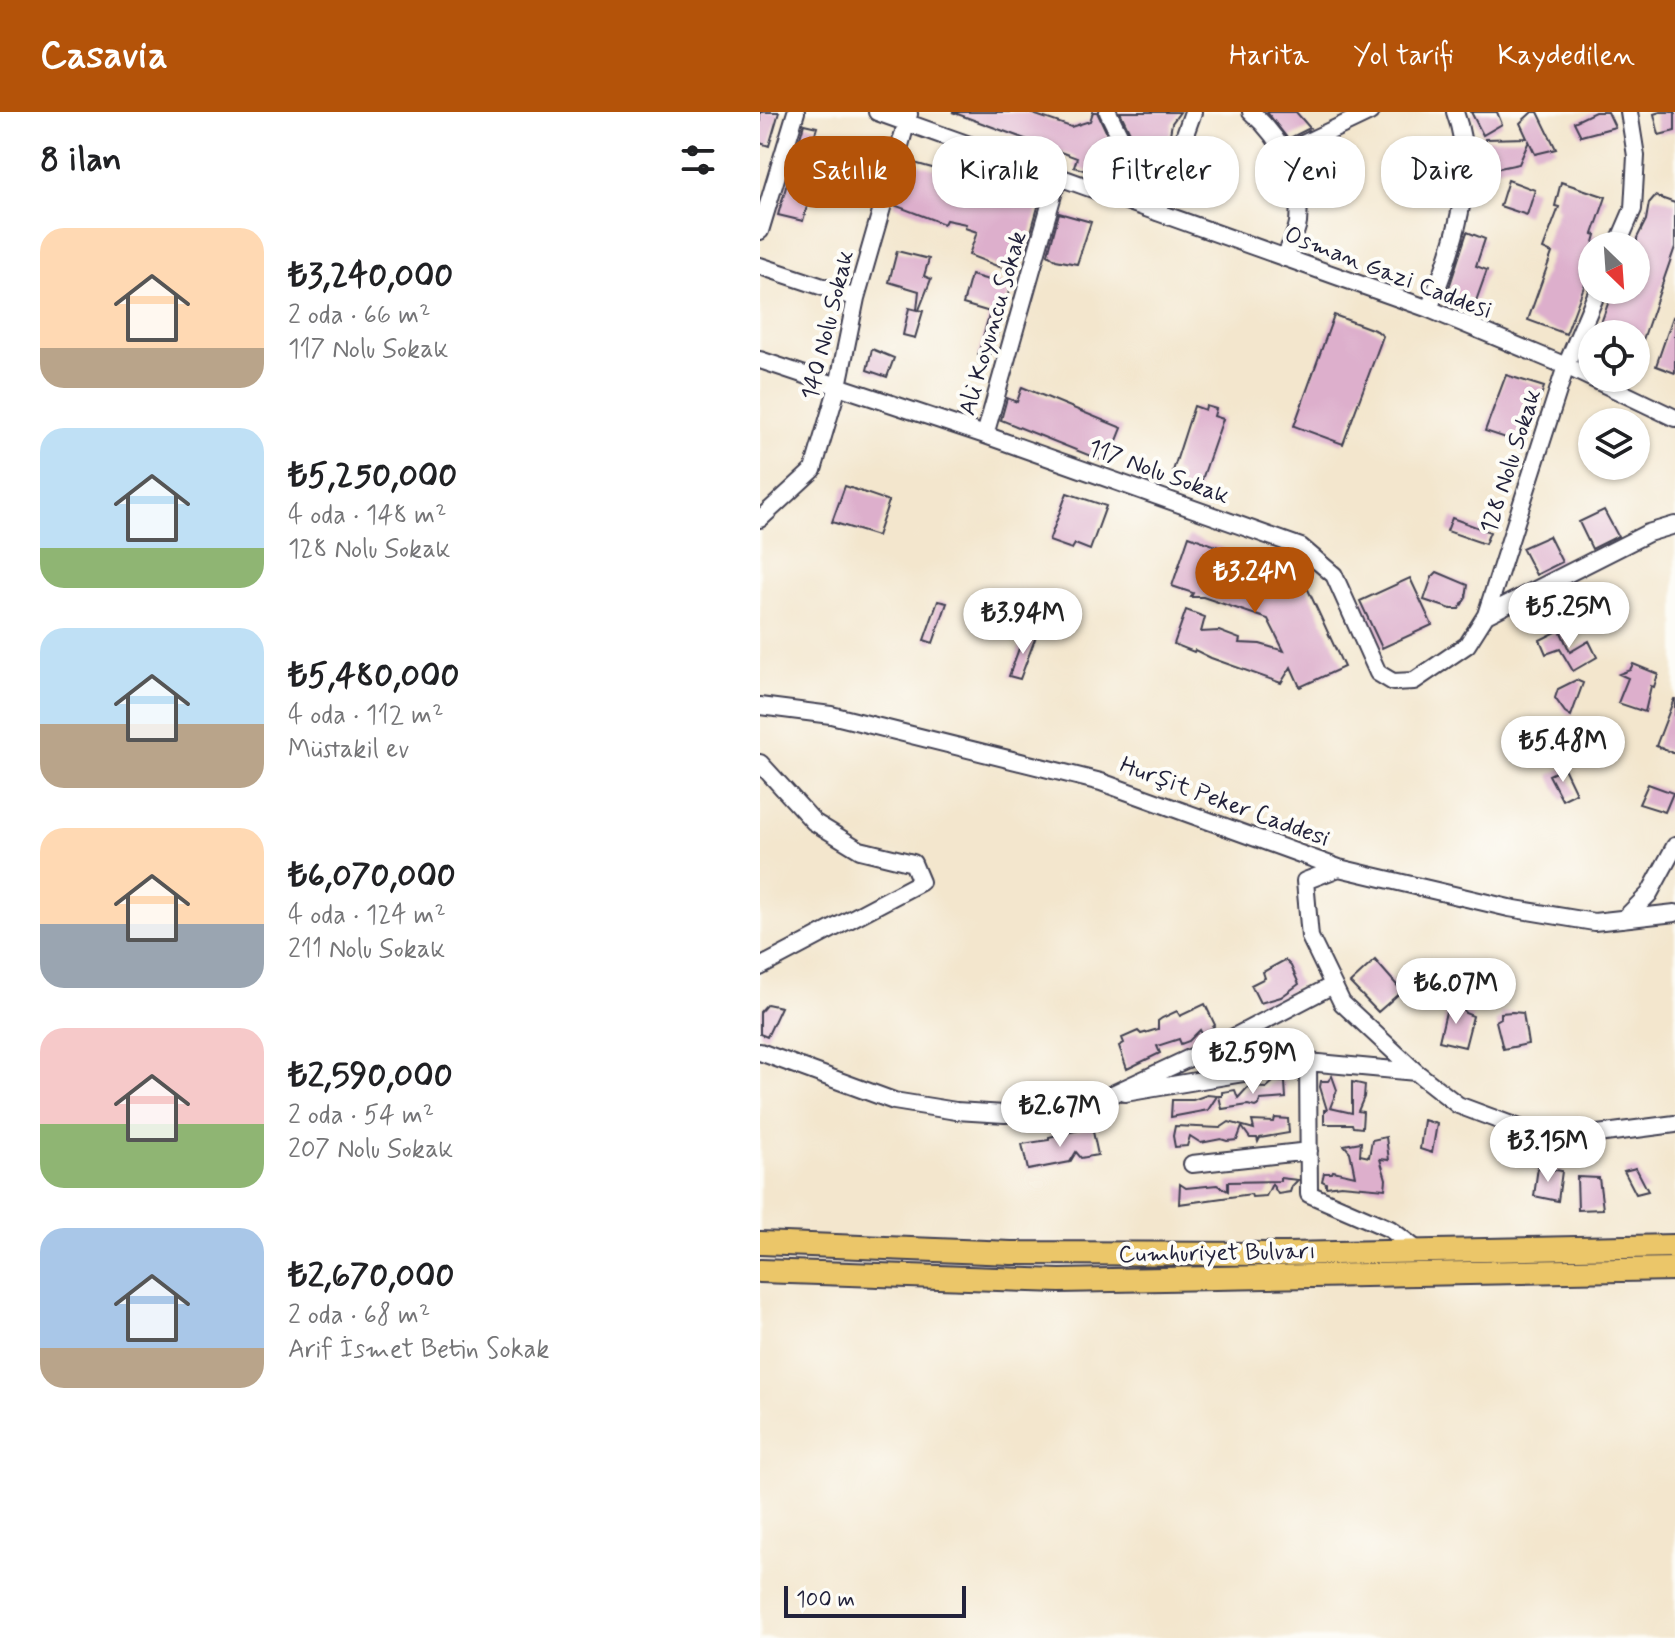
<!DOCTYPE html>
<html lang="tr">
<head>
<meta charset="utf-8">
<style>
  body { margin:0; font-family:Mynerve,sans-serif; background:#f2f2f2; color:#202124; height:100vh; display:flex; flex-direction:column; font-size:30px; white-space:nowrap }
  * { box-sizing:border-box; margin:0 }
  p { font-size:26px; color:#757577 }
  .icon { flex:none; width:44px; height:44px; fill:none; stroke:currentColor; stroke-width:2; stroke-linecap:round; stroke-linejoin:round }
  .map { position:relative; flex:1; overflow:hidden }
  .side { display:flex; flex-direction:column; background:#fff; width:760px }
  .side>* { flex:none }
  .guide { position:absolute; left:24px; top:24px; width:760px; height:72px; display:flex; gap:16px }
  .needle { width:52px; rotate:155deg }
  .controls { position:absolute; left:818px; top:120px; display:grid; gap:16px }
  .controls a { display:grid; place-items:center; width:72px; height:72px; border-radius:50%; background:#fff; box-shadow:0 2px 6px #0004; font-size:40px }
  .scale { position:absolute; left:24px; bottom:20px; width:182px; box-sizing:border-box; padding-left:8px; border:4px solid #22223b; border-top:0; font-size:22px; line-height:28px; white-space:nowrap; color:#22223b; -webkit-text-stroke:6px #fdfcf7; paint-order:stroke }
  .price { position:absolute; translate:-50% -68px; padding:0 18px; border-radius:28px; background:#fff; color:#222; font-size:26px; line-height:52px; filter:drop-shadow(0 2px 4px #0008) }
  .price::after { content:''; position:absolute; left:50%; top:48px; width:24px; height:18px; margin-left:-12px; background:inherit; clip-path:polygon(0 0,100% 0,50% 100%) }
  .price.selected { background:#b45309; color:#fff }
  ul { padding:0; list-style:none }
  li { display:flex; align-items:center; gap:24px; height:200px; padding:0 40px }
  li span { display:grid; place-items:center; flex:none; width:224px; height:160px; border-radius:24px; color:#555 }
  li>.icon { margin-inline-start:auto }
  span .icon { width:96px; height:96px; fill:#fffc; stroke-width:1 }
  li b { font-size:34px }
  h2 { display:flex; justify-content:space-between; align-items:center; height:96px; padding:0 40px; font-size:34px }
  .chip { padding:0 28px; border-radius:32px; background:#fff; box-shadow:0 2px 6px #0004; font-size:28px; line-height:72px }
  .chip.selected { background:#b45309; color:#fff }
  header { display:flex; align-items:center; gap:48px; box-sizing:border-box; height:112px; padding:0 40px; background:#b45309; color:#fff }
  header strong { font-size:38px }
  nav { display:flex; gap:44px; margin-inline-start:auto; font-size:28px }
  main { display:flex; flex:1; min-height:0 }
  .map>svg:first-child { display:block }
  .building { fill:#ddafcc }
  .lines { fill:none; stroke-linecap:round; stroke-linejoin:round }
  .minor-casing { stroke:#413f51; stroke-width:20 }
  .major-casing { stroke:#413f51; stroke-width:26 }
  .minor { stroke:#fff; stroke-width:16 }
  .major { stroke:#ebc669; stroke-width:22 }
  .labels { text-anchor:middle; stroke-width:8; stroke-linejoin:round; paint-order:stroke }
  .street-label { font-size:24px; fill:#22223b; stroke:#fdfcf7 }
</style>
</head>
<body>
<header>
<strong>Casavia</strong>
<nav><a>Harita</a><a>Yol tarifi</a><a>Kaydedilen</a></nav>
</header>
<main>
<section class="side">
<h2>8 ilan<svg class="icon" aria-label="filters" viewBox="0 0 24 24"><path d="M4 7h16M4 17h16"/><circle cx="9" cy="7" r="2"/><circle cx="15" cy="17" r="2"/></svg></h2>
<ul>
<li><span style="background:linear-gradient(#ffd9b3 75%,#b9a48a 0)"><svg class="icon" aria-label="home" viewBox="0 0 24 24"><path d="M3 11l9-7 9 7M6 9v11h12V9"/></svg></span><div><b>₺3,240,000</b><p>2 oda · 66 m²</p><p>117 Nolu Sokak</p></div></li>
<li><span style="background:linear-gradient(#bfe0f5 75%,#8fb573 0)"><svg class="icon" aria-label="home" viewBox="0 0 24 24"><path d="M3 11l9-7 9 7M6 9v11h12V9"/></svg></span><div><b>₺5,250,000</b><p>4 oda · 148 m²</p><p>128 Nolu Sokak</p></div></li>
<li><span style="background:linear-gradient(#bfe0f5 60%,#b9a48a 0)"><svg class="icon" aria-label="home" viewBox="0 0 24 24"><path d="M3 11l9-7 9 7M6 9v11h12V9"/></svg></span><div><b>₺5,480,000</b><p>4 oda · 112 m²</p><p>Müstakil ev</p></div></li>
<li><span style="background:linear-gradient(#ffd9b3 60%,#9aa5b1 0)"><svg class="icon" aria-label="home" viewBox="0 0 24 24"><path d="M3 11l9-7 9 7M6 9v11h12V9"/></svg></span><div><b>₺6,070,000</b><p>4 oda · 124 m²</p><p>211 Nolu Sokak</p></div></li>
<li><span style="background:linear-gradient(#f6c9c9 60%,#8fb573 0)"><svg class="icon" aria-label="home" viewBox="0 0 24 24"><path d="M3 11l9-7 9 7M6 9v11h12V9"/></svg></span><div><b>₺2,590,000</b><p>2 oda · 54 m²</p><p>207 Nolu Sokak</p></div></li>
<li><span style="background:linear-gradient(#a9c7e8 75%,#b9a48a 0)"><svg class="icon" aria-label="home" viewBox="0 0 24 24"><path d="M3 11l9-7 9 7M6 9v11h12V9"/></svg></span><div><b>₺2,670,000</b><p>2 oda · 68 m²</p><p>Arif İsmet Betin Sokak</p></div></li>
</ul>
</section>
<div class="map">
<svg width="915" height="1526" viewBox="0 0 915 1526">
  <rect width="100%" height="100%" fill="#fdfcf7"/>
  <filter id="ink" filterUnits="userSpaceOnUse"><feTurbulence type="fractalNoise" baseFrequency=".0125" numOctaves="2"/><feDisplacementMap in="SourceGraphic" scale="16" xChannelSelector="R" yChannelSelector="G"/><feConvolveMatrix kernelMatrix="1 2 1 2 8 2 1 2 1" color-interpolation-filters="sRGB"/></filter>
  <filter id="wash" filterUnits="userSpaceOnUse"><feTurbulence type="fractalNoise" baseFrequency=".006" numOctaves="4" result="noise"/><feDisplacementMap in="SourceGraphic" scale="32" xChannelSelector="R" yChannelSelector="G"/><feGaussianBlur stdDeviation="1.8" result="paint"/><feColorMatrix in="noise" values="0 0 0 0 0 0 0 0 0 0 0 0 0 0 0 0 0 1.4 0 .05"/><feComposite in="paint" operator="in"/></filter>
  <g filter="url(#wash)">
    <rect width="100%" height="100%" fill="#f3e6cd"/>
    <g id="blocks">
      <path class="building" d="M0,0H19L9,34L0,31Z
        M192,0H267L311,15L330,9L333,0H337L358,45L336,62L314,55L317,46Z
        M360,0H420L412,11L409,28L385,27L384,32L376,33Z
        M507,0H536L550,16L528,27Z
        M711,0H737L742,12L723,23Z
        M772,0H778L796,37L775,42L769,29L759,52L730,58L725,27L767,26L760,11Z
        M835,0H848L855,15L821,24L814,10Z
        M900,0H915V19L899,23L894,2Z
        M44,12L57,15L41,68L53,72L43,109L18,103Z
        M147,49L190,61L198,65L197,68L264,91L267,81L281,84L266,138L261,137L255,157L247,158L209,143L217,120L205,116L206,112L186,108L184,112L134,93Z
        M748,68L775,78L767,103L740,94Z
        M801,70L846,85L833,122L836,123L831,141L821,162L828,164L806,222L768,208L792,141L783,137L799,95L795,94Z
        M895,84L915,91V135L877,245L876,222H837L853,178H876L877,126L886,108L889,91Z
        M299,101L331,110L317,152L296,148L288,142Z
        M707,120L725,127L716,154L727,158L716,189L688,179Z
        M137,139L169,147L164,164L171,167L159,198L163,199L155,226L143,223L149,196L157,198L159,179L129,170Z
        M211,163L250,174L244,200L235,218L238,219L229,246L218,243L230,200L203,192Z
        M574,203L617,219L623,224L583,332L534,314Z
        M913,205L915,206V261L896,254Z
        M112,237L134,246L127,265L107,258Z
        M746,263L784,275L764,332L725,319Z
        M262,275L362,316L348,351L241,308L247,286L257,290Z
        M434,294L445,298L446,294L456,297L454,304L463,307L438,379L429,376L428,380L416,375L420,362L413,359Z
        M85,374L129,389L117,424L72,410Z
        M307,381L346,394L330,438L315,432L312,437L289,429Z
        M844,398L858,424L832,437L819,410Z
        M692,406L730,420L725,432L687,419Z
        M429,424L540,465L545,471L584,555L540,575L531,555L521,571L451,546L435,538L434,540L414,532L426,498L445,505L441,520L459,519L480,527L479,531L500,532L524,539L508,507L443,485H431L433,481L412,474Z
        M789,424L802,450L776,463L762,436Z
        M677,460L708,473L706,486L699,497H691L664,488L672,465Z
        M650,466L672,513L622,536L600,489Z
        M178,489L187,491L173,531L164,528Z
        M800,518L810,540L829,529L837,545L813,559L800,537L786,542L780,528Z
        M265,520L276,524L260,567L249,564Z
        M873,552L898,562L894,575L891,574L885,600L858,591L868,566L859,562L870,558Z
        M816,568L823,571L811,604L805,600L795,586L798,577Z
        M914,587H915V642L896,634Z
        M804,656L816,681L802,688L789,663Z
        M888,672L913,681L905,700L879,692Z
        M525,848L531,854L539,872L521,885L500,891L491,873L505,866L503,860Z
        M615,848L642,879L618,900L590,871Z
        M682,854L736,861V886L677,877Z
        M696,884L705,901L713,904L705,935L679,929L686,900H690Z
        M7,892L21,895L7,925L0,922V900Z
        M445,892L455,913L450,918L442,922L440,918L429,929L421,932L419,927L397,934L400,941L367,957L359,934L364,931L362,926L378,919L381,922L398,917V909L402,906L417,899L420,904Z
        M752,900L763,901L768,932L743,937L736,909L741,906V901Z
        M572,964L577,978L570,996L592,1001V970L605,973L604,985L598,999L603,1000L602,1016L593,1015L592,1012H564V998H567L560,975L561,969H568Z
        M514,969L525,970L526,986L500,988L499,993L495,995L488,993L462,997L459,984H462V980L475,978L478,986L488,975L506,976Z
        M447,983L457,984L448,998L411,1005L412,988H433Z
        M515,1006L528,1007L529,1021L500,1026L498,1030L497,1026H490L482,1015L477,1028L467,1029L461,1027L441,1031L430,1024L427,1034L415,1035L413,1024L415,1014L460,1016L469,1010L494,1017L492,1009L514,1010Z
        M664,1008L677,1012L672,1041L660,1037Z
        M332,1015L338,1043L321,1046L316,1040L310,1050L268,1058L262,1032L289,1028V1025Z
        M626,1025L629,1048L620,1047L626,1067L625,1077L581,1073L566,1075V1071L562,1069L564,1061H572L573,1059L595,1064L590,1040L584,1033L601,1030L600,1043L609,1045L612,1028Z
        M778,1055L802,1059L798,1089L774,1084Z
        M876,1056L888,1079L876,1082L864,1059Z
        M817,1065L839,1066L843,1097L818,1098Z
        M520,1066L538,1068L532,1074L530,1080L518,1082L512,1072L506,1084L492,1085L491,1082L419,1092L420,1072L426,1076L457,1073L468,1079V1070L520,1069Z"/>
    </g>
  </g>
  <g filter="url(#ink)">
    <use href="#blocks" fill-opacity="0" stroke="#413f51" stroke-width="2"/>
    <g class="lines">
      <g class="minor-casing">
        <path id="minor" d="M117,0L669,197L806,254L915,306
          M348,0L397,100
          M491,0C523,28 542,66 538,111C536,122 529,135 525,146
          M526,40L610,0
          M397,100L433,0
          M0,119L36,0
          M857,134L873,97L876,44L869,0
          M0,154L96,186
          M669,197C693,135 719,66 695,0
          M0,248L225,323L541,435L574,463L618,561L633,570L654,569L707,533L726,503L806,254L838,178
          M225,323L298,65
          M0,407L53,358L78,274L96,186L149,2
          M726,503L888,421L915,413
          M0,594L71,603L341,670L579,756L749,796L834,810L915,801
          M0,651L54,710L100,738L153,751L161,770L0,855
          M579,756L545,769L550,825L582,891L656,960L698,993L773,1021L822,1024L915,1012
          M864,807L889,782L915,734
          M0,940L134,989L196,999L245,1002L288,998L346,985L468,928L573,873
          M548,950L549,1082L630,1117L656,1137
          M365,981L548,950L656,960
          M432,1052L549,1039"/>
      </g>
      <g class="major-casing">
        <path id="major" d="M0,1131L251,1141L526,1142L915,1134
          M0,1159L300,1169L915,1157"/>
      </g>
      <use href="#minor" class="minor"/>
      <use href="#major" class="major"/>
    </g>
  </g>
  <g class="labels">
    <g class="street-label">
      <text transform="translate(629 160) rotate(21)" y="8">Osman Gazi Caddesi</text>
      <text transform="translate(232 211) rotate(-74)" y="8">Ali Koyuncu Sokak</text>
      <text transform="translate(67 213) rotate(-76)" y="8">140 Nolu Sokak</text>
      <text transform="translate(750 349) rotate(-72)" y="8">128 Nolu Sokak</text>
      <text transform="translate(399 359) rotate(20)" y="8">117 Nolu Sokak</text>
      <text transform="translate(465 689) rotate(20)" y="8">Hurşit Peker Caddesi</text>
      <text transform="translate(457 1140) rotate(-1)" y="8">Cumhuriyet Bulvarı</text>
    </g>
  </g>
</svg>
<div class="controls">
<a><svg class="needle" viewBox="-14 -14 28 28"><path d="M0-13l5 13h-10z" fill="#e53935"/><path d="M0 13l5-13h-10z" fill="#757577"/></svg></a>
<a><svg class="icon" aria-label="locate" viewBox="0 0 24 24"><circle cx="12" cy="12" r="6"/><path d="M12 2v4M12 18v4M2 12h4M18 12h4"/></svg></a>
<a><svg class="icon" aria-label="layers" viewBox="0 0 24 24"><path d="M12 4l9 5-9 5-9-5zM3 14l9 5 9-5"/></svg></a>
</div>
<div class="scale">100 m</div>
<b class="price selected" style="left:495px;top:503px">₺3.24M</b>
<b class="price" style="left:809px;top:538px">₺5.25M</b>
<b class="price" style="left:263px;top:544px">₺3.94M</b>
<b class="price" style="left:803px;top:672px">₺5.48M</b>
<b class="price" style="left:696px;top:914px">₺6.07M</b>
<b class="price" style="left:493px;top:984px">₺2.59M</b>
<b class="price" style="left:300px;top:1037px">₺2.67M</b>
<b class="price" style="left:788px;top:1072px">₺3.15M</b>
<div class="guide">
<a class="chip selected">Satılık</a>
<a class="chip">Kiralık</a>
<a class="chip">Filtreler</a>
<a class="chip">Yeni</a>
<a class="chip">Daire</a>
</div>
</div>
</main>
</body>
</html>
